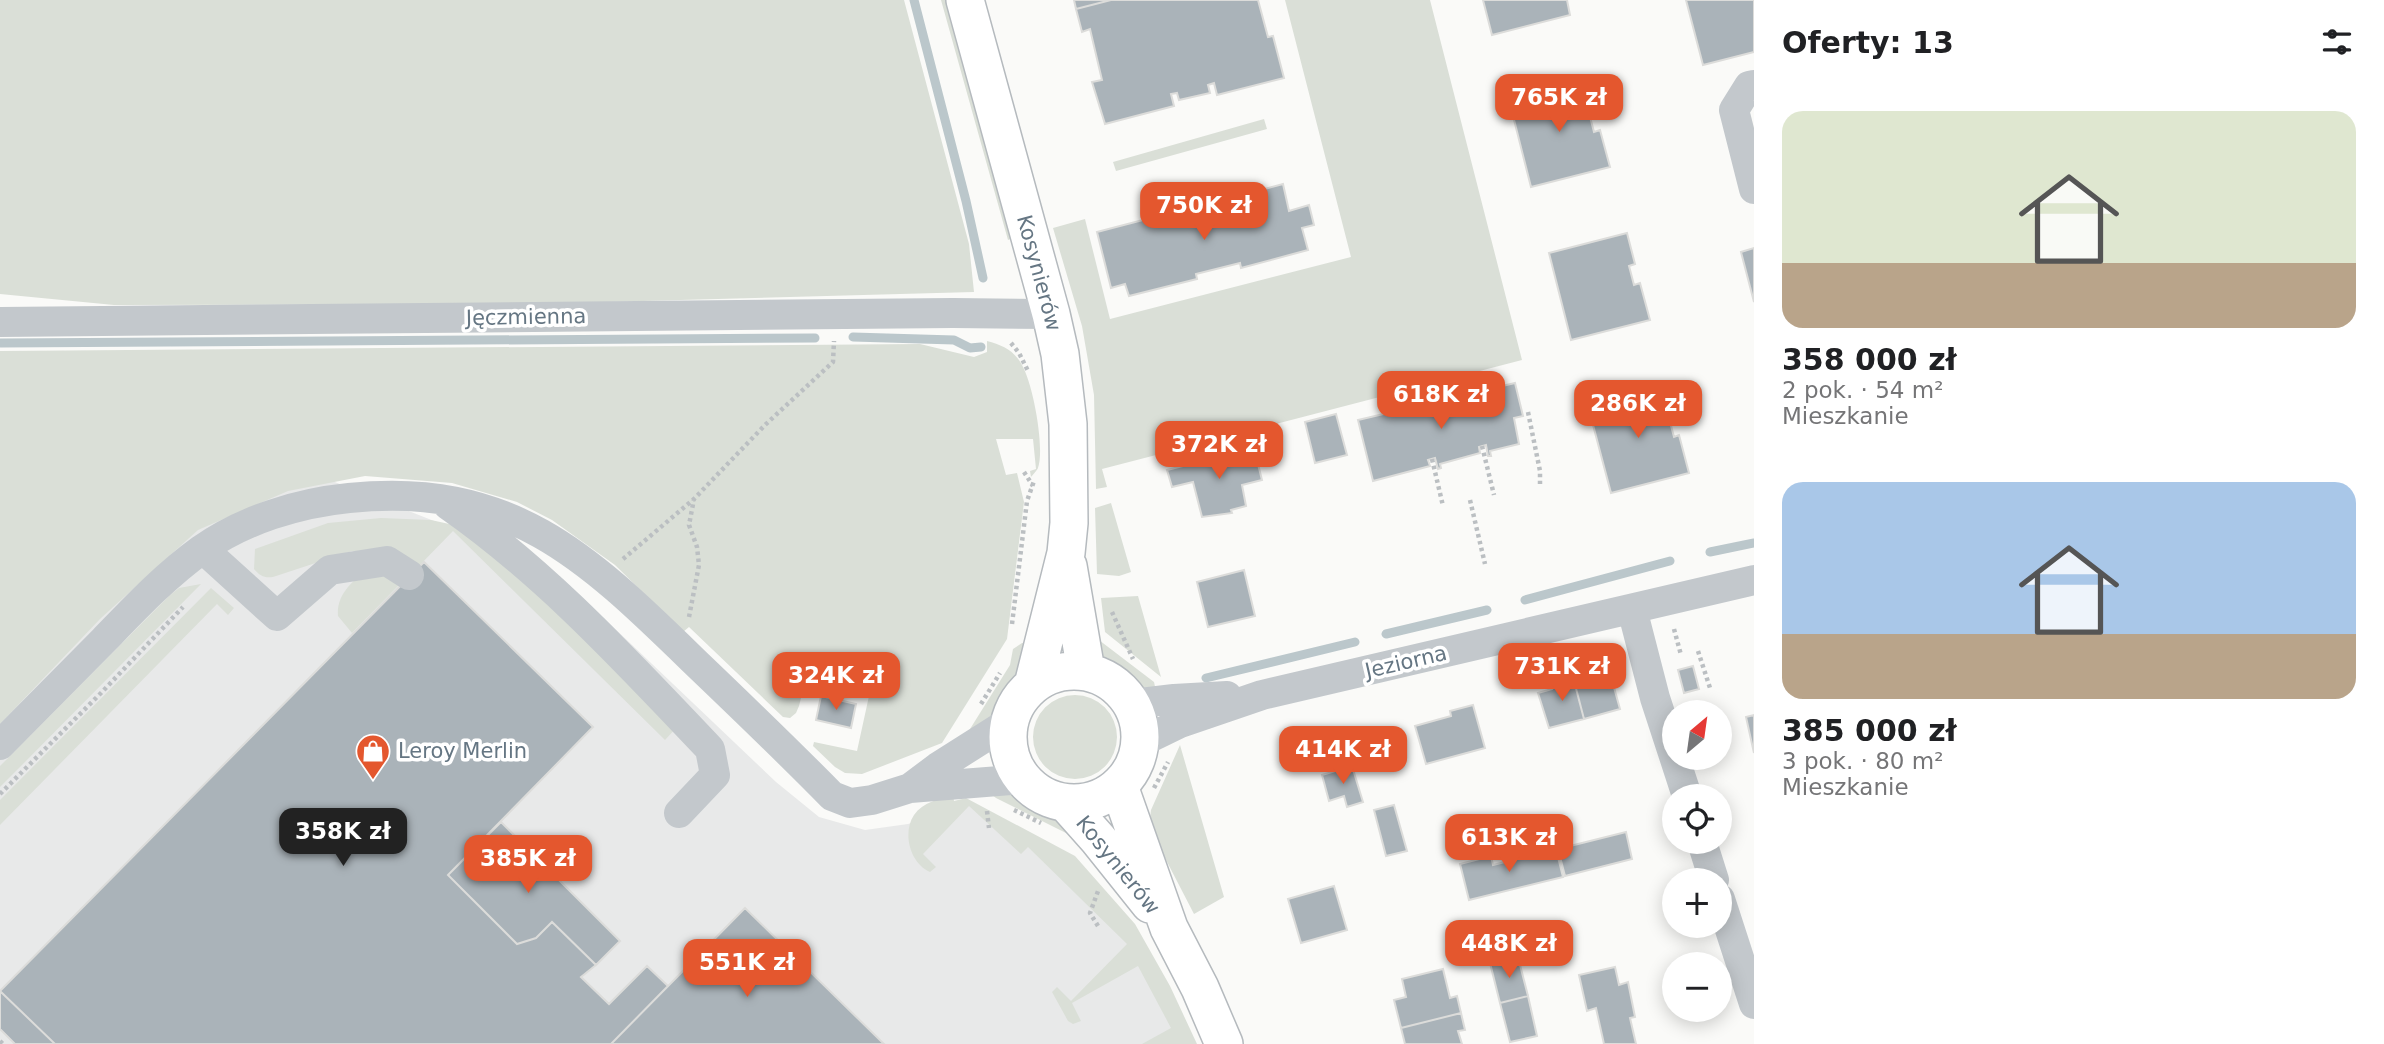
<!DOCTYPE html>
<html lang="pl">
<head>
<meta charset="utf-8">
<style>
  body { margin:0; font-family:"DejaVu Sans",sans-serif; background:#f6f6f6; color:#202124; height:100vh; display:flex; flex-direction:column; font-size:26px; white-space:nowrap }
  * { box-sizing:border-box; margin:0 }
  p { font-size:23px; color:#757577 }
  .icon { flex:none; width:38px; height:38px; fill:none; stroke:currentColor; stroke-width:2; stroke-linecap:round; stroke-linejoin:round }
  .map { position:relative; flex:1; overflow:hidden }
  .sheet { display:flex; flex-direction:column; background:#fff; width:630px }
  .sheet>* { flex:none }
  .needle { width:46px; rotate:29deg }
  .tools { position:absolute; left:1662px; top:700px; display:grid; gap:14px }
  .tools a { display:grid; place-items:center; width:70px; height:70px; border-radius:50%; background:#fff; box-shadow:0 4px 18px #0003; font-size:35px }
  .price { position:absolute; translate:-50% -60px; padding:0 16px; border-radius:14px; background:#e4572e; color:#fff; font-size:23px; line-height:46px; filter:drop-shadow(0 2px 4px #0008) }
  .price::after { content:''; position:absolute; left:50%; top:42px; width:21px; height:16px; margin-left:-10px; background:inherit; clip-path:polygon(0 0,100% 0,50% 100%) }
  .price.active { background:#222; color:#fff }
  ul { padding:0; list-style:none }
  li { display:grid; align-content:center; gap:14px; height:371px; padding:0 28px }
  li span { display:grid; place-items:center; height:217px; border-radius:21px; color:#555 }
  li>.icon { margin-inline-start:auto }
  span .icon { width:126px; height:126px; fill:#fffc; stroke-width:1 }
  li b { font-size:30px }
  h2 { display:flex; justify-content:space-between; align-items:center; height:84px; padding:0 28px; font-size:30px }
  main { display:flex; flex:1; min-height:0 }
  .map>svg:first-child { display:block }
  .built { fill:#e8e9e9 }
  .green { fill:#dadfd7 }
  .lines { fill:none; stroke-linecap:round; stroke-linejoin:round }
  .stream { stroke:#bbc7cb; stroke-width:9 }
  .building { fill:#aab3b9; stroke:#dcdcda; stroke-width:2 }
  .major-casing { stroke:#b5babe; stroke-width:40 }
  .path { stroke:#bbbfc2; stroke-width:4.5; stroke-dasharray:3.5 3.5; stroke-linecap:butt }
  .minor { stroke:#c3c8cc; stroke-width:30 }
  .major { stroke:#fff; stroke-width:37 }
  .labels { text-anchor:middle; stroke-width:7; stroke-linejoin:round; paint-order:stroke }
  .street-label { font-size:21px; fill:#657683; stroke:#fff }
  .poi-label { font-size:21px; fill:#657683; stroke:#fff; text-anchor:start }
</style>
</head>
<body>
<main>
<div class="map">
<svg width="1754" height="1044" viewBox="0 0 1754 1044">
  <rect width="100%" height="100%" fill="#fafaf8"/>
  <path class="built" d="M0,361L30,362L490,543L568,584L776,782L819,817L865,830L908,824L970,804L1099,897L1188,1044H0Z"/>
  <path class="green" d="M0,0H904L969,244L974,292L532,304L114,305L0,294Z
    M941,0H950L1015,237L1008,240Z
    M1285,0H1430L1522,360L1102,469L1107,487L1096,489L1094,395L1082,326L1053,228L1085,219L1110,319L1351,257Z
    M1264,119L1267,129L1116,171L1113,162Z
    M987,341C1002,345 1014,350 1022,365C1033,384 1045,448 1038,468C1037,470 1033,475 1031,477L1030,471L1036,469L1033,439H996L1006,475L1017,473L1024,502L1007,639L942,743L862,774L845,773L835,767L813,746L814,742L857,751L869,696L805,682L799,706L796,713L790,718L783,717L689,627L683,632L615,565L552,520L517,502L452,483L365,476L288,491L198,530L100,619L0,724V351L920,344L974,357L987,352Z
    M1111,503L1131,572L1119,576L1097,574L1095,508Z
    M381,518L431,520L472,529L677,727L665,740L453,531L417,568L352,551L273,577C264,578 260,576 254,569L255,549L328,523Z
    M373,571L401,583L352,633L338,616C336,595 354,576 373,571Z
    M201,584L23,764L0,787V766L17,749L169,596L179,588Z
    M211,588L234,608L228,615L217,604L0,825V800Z
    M1138,596L1161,677L1105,632L1101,598Z
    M1095,637L1154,682L1156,691C1138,692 1116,677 1104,663C1099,656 1097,645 1095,637Z
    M1034,642L1030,670L1015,685L988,733L973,742L970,729L1010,665L1013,649L1022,643Z
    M1033 737a42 42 0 1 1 84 0a42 42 0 1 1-84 0Z
    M1180,745L1224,897L1194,914L1149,827L1151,810Z
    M986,790L1012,792L1037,809L1054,814L1080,840L996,798Z
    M953,795L954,801L966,798L1075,856L1135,924L1170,986L1197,1044H1142L1171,1028L1138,966L1072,1003L1081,1021L1073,1024L1068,1021L1052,992L1057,987L1071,1001L1127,944L1028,847L1021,854L969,806L923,854L936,867L930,872C910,863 902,833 914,815C923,802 939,799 953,795Z"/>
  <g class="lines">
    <path class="stream" d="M914,0L966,201L983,278
      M853,337L954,340L970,348L981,347
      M0,343L815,338
      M1710,552L1754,543
      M1525,600L1670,561
      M1386,634L1487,610
      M1206,678L1355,642"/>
  </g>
  <path class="building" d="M1074,0H1111L1076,9Z
    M1111,0H1258L1268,37L1273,36L1284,78L1217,95L1214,83L1208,85L1210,93L1179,100L1177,93L1171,94L1174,106L1105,124L1092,82L1102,80L1090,29L1082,32L1076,9Z
    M1483,0H1567L1570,15L1492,35Z
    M1686,0H1754V52L1703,65Z
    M1587,80L1595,111L1589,113L1594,132L1600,130L1610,167L1531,187L1509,100Z
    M1283,184L1289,211L1309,205L1314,225L1302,228L1308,250L1241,268L1240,263L1196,274L1197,279L1129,296L1125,284L1111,288L1097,232L1162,215L1163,222L1178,218L1180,225L1187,223L1186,216L1221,207L1223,214L1231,212L1229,205L1243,202L1242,195Z
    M1627,233L1635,264L1629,266L1634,285L1640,283L1650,320L1571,340L1549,253Z
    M1754,248V302L1741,252Z
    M1515,383L1523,416L1514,418L1519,444L1490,451L1491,456H1488L1486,445L1479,447L1480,453L1440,464L1441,468L1438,469L1435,458L1428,460L1430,466L1373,481L1358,420Z
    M1666,386L1674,416L1669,418L1674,437L1679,435L1689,473L1611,493L1588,406Z
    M1336,414L1347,455L1315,463L1305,422Z
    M1254,448L1262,480L1242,485L1246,506L1231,510L1232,513L1202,517L1193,482L1172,487L1167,470Z
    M424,562L593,727L448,875L517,944L536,938L552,922L596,965L581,977L609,1004L647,966L668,986L611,1044H55L0,991Z
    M1244,570L1255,616L1208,627L1197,582Z
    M1693,666L1699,689L1684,693L1678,670Z
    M1595,671L1597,677L1610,673L1620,709L1584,719L1573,677Z
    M1573,677L1584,719L1549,728L1538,693L1552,689L1551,683Z
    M821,696L856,704L851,728L816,720Z
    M1473,705L1485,748L1426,764L1415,726L1451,716L1450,711Z
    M1754,715V753L1746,717Z
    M1352,766L1363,802L1347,807L1344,796L1329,801L1322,775Z
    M1394,805L1407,851L1386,856L1374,810Z
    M501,822L620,941L596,965L552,922L536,938L517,944L448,875Z
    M1626,832L1632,859L1565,876L1558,849Z
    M1556,849L1563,877L1469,900L1460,864L1491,856L1493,865Z
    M1334,886L1347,930L1301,943L1288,899Z
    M745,908L884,1044H611Z
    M1518,957L1528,996L1500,1003L1490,963Z
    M1615,967L1619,985L1628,982L1635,1017L1630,1018L1636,1044H1604L1596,1008L1587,1011L1579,975Z
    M1443,969L1450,998L1457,996L1461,1013L1401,1028L1394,1000L1406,997L1402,979Z
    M0,991L55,1044H15L0,1029Z
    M1528,996L1537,1036L1510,1042L1500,1003Z
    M1461,1013L1465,1030L1458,1031L1462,1044H1405L1401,1028Z"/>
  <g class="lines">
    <g class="major-casing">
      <path id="major" d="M965,0L1051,314L1060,354L1068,424L1069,523L1066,553L1033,685
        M1068,566L1086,671
        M1008 737a66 66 0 1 1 132 0a66 66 0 1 1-132 0Z
        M1119,786L1169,928L1200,988L1224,1044
        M1066,803L1098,839L1150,904"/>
    </g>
    <path class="path" d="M1011,343L1019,353L1028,371
      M1528,412L1540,471V484
      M1482,446L1494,495
      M1432,459L1443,506
      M1024,472L1033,486
      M1470,500L1485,564
      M623,559L694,499L765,425L833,362L834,341
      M1112,612L1133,659
      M689,617L699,565L697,547L689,525L694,499
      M1012,624L1027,501L1034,481
      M1674,629L1681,655
      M1698,651L1710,688
      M981,704L1000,673
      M1154,788L1168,762
      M0,794L102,692L183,607
      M1014,810L1041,823
      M987,811L989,828
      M1098,926L1090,913L1098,891
      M0,1041L3,1044"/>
    <path class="minor" d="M1754,85L1749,86L1734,110L1754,189
      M0,322L953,313L1051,314
      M448,505C547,574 627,662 710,749L715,775L679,813
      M203,549L277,616L330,570L387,561L409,575
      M1632,609L1655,698L1687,796
      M1132,704L1174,699L1227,696
      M1141,742L1180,723L1262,695L1754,580
      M0,745C35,710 69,675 104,640C135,608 165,576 201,550C243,520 298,503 349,498C511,481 588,558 696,663C742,707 788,751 832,796L850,803L872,800L910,788L1024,779
      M910,788L938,767L1009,722
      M1702,842L1714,880
      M1720,899L1754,1004"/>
    <use href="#major" class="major"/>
  </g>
  <defs>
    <g id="shop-pin" transform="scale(1.75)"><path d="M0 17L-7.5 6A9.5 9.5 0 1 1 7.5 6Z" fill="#e4572e" stroke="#fff"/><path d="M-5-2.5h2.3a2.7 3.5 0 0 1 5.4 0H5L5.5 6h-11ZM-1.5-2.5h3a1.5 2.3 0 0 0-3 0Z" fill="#fff"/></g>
  </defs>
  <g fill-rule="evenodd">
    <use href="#shop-pin" x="373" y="751"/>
  </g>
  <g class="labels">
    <g class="street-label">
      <text transform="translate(1039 273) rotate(75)" y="7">Kosynierów</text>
      <text transform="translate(526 317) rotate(-1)" y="7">Jęczmienna</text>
      <text transform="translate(1406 662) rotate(-13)" y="7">Jeziorna</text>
      <text transform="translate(1118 865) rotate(51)" y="7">Kosynierów</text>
    </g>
    <g class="poi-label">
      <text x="398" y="758">Leroy Merlin</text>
    </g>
  </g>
</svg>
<div class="tools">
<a><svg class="needle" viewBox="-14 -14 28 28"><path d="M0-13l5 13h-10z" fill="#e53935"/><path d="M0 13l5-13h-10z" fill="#757577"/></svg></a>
<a><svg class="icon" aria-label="locate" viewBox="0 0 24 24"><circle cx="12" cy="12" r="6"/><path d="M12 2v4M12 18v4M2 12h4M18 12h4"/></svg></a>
<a>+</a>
<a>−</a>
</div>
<b class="price" style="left:1559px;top:134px">765K zł</b>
<b class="price" style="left:1204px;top:242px">750K zł</b>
<b class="price" style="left:1441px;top:431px">618K zł</b>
<b class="price" style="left:1638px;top:440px">286K zł</b>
<b class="price" style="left:1219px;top:481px">372K zł</b>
<b class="price" style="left:1562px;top:703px">731K zł</b>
<b class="price" style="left:836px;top:712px">324K zł</b>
<b class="price" style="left:1343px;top:786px">414K zł</b>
<b class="price active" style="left:343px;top:868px">358K zł</b>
<b class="price" style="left:1509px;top:874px">613K zł</b>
<b class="price" style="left:528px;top:895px">385K zł</b>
<b class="price" style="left:1509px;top:980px">448K zł</b>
<b class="price" style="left:747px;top:999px">551K zł</b>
</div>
<section class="sheet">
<h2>Oferty: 13<svg class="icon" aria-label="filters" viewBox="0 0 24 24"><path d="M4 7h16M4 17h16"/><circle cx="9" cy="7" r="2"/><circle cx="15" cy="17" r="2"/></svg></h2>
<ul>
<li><span style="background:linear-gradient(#dfe7d0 70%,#b9a48a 0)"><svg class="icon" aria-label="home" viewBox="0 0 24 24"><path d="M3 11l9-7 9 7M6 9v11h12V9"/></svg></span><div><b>358 000 zł</b><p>2 pok. · 54 m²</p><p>Mieszkanie</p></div></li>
<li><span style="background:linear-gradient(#a9c7e8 70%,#b9a48a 0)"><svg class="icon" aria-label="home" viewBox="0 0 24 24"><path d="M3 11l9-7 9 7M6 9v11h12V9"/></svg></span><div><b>385 000 zł</b><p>3 pok. · 80 m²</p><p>Mieszkanie</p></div></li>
</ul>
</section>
</main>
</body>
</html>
